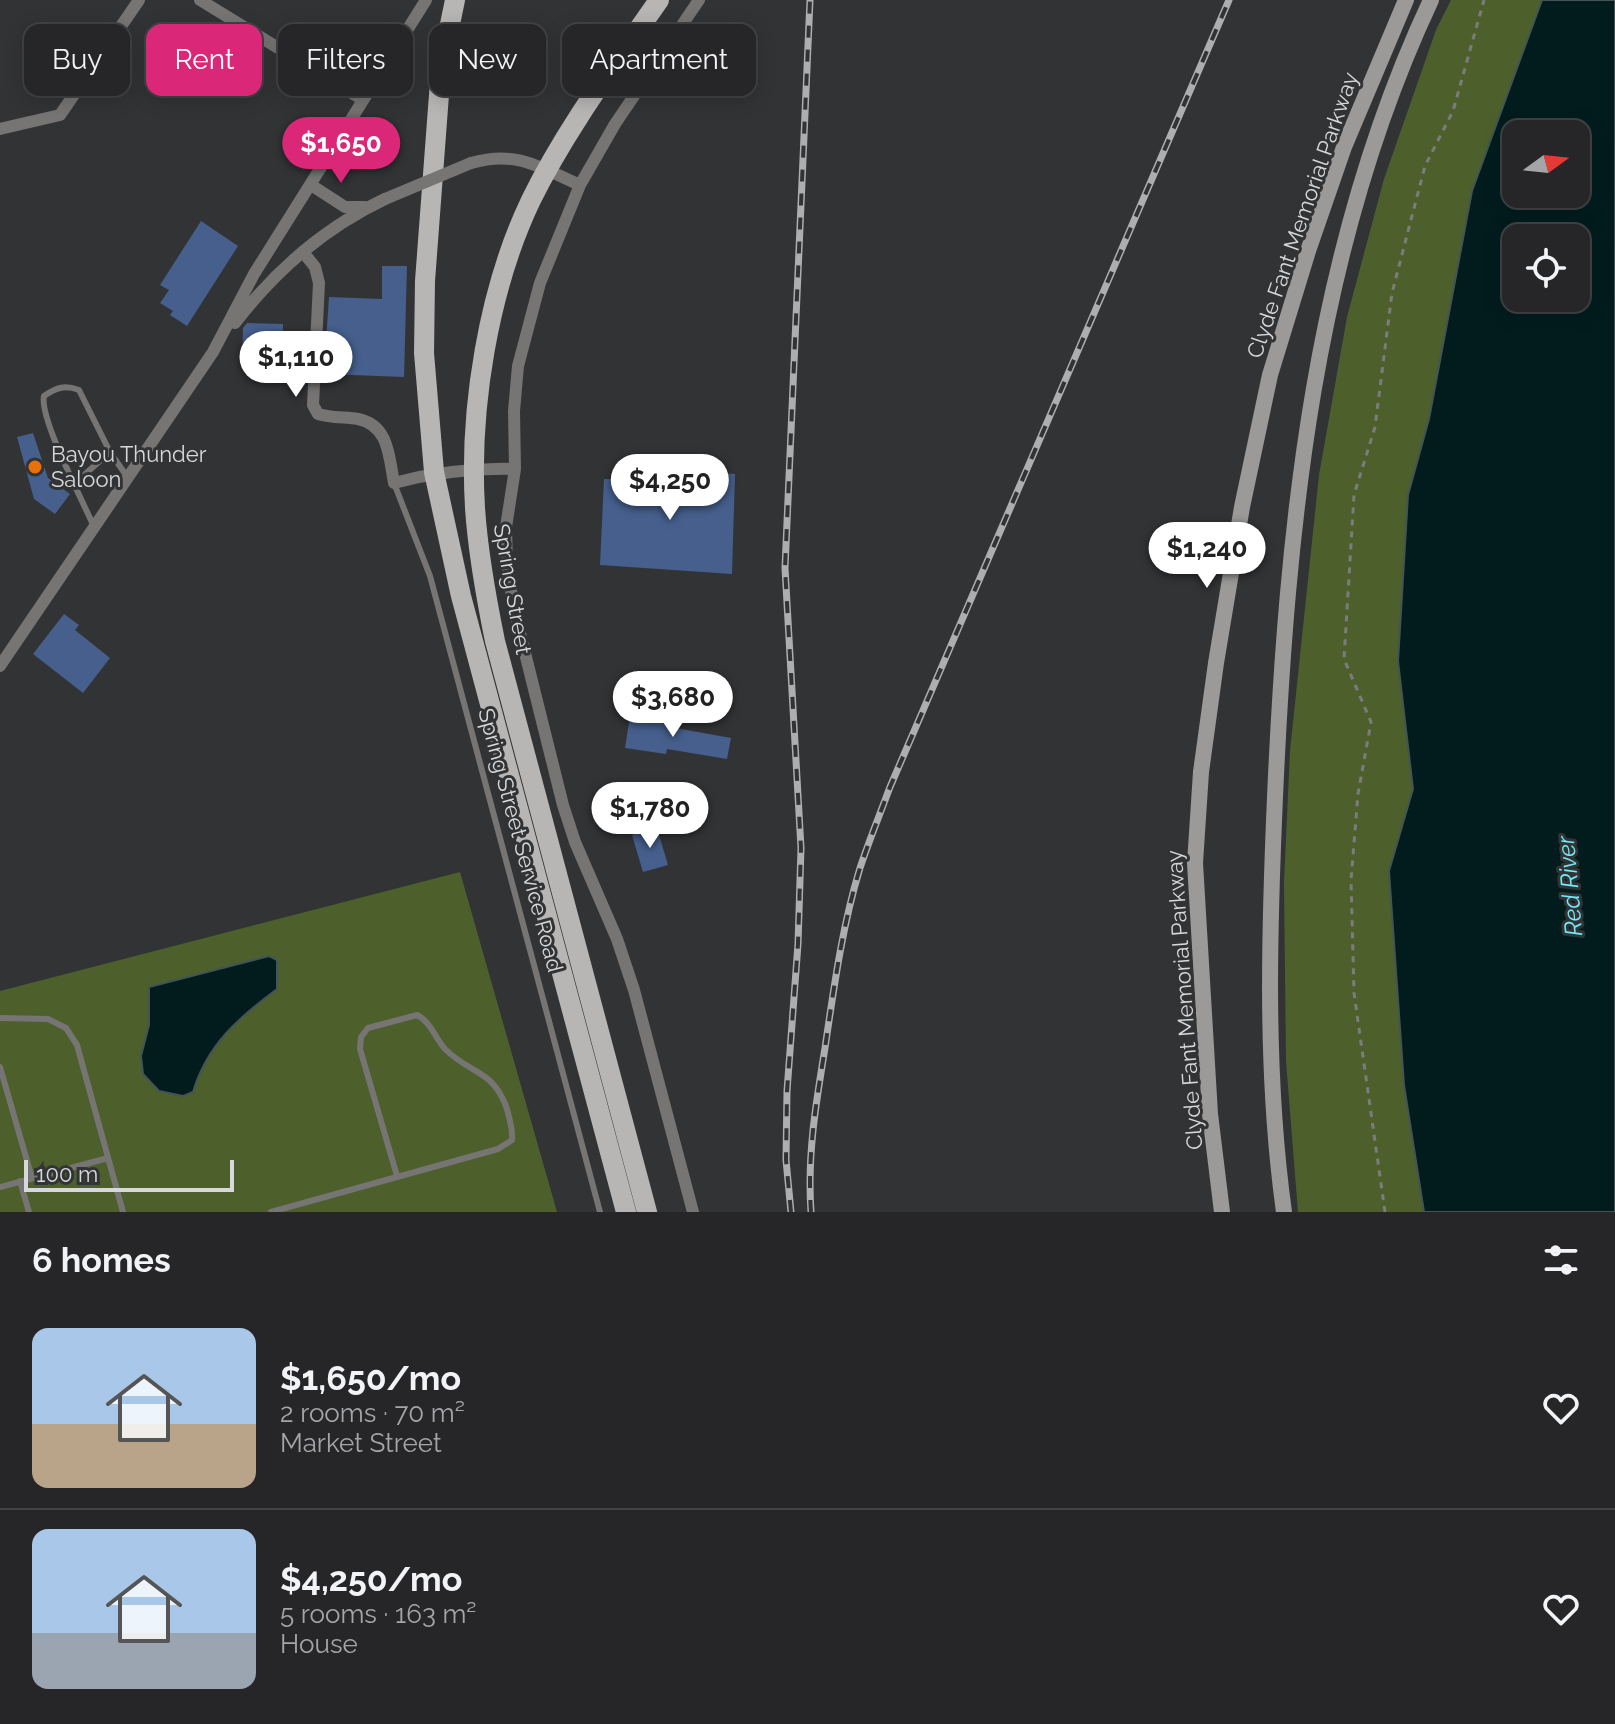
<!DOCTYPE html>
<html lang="en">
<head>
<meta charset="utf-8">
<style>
  body { margin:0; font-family:Raleway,sans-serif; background:#323234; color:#f1f3f6; height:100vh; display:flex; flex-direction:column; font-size:30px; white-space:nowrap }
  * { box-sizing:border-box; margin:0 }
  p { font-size:26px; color:#a4a5a8 }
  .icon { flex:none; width:44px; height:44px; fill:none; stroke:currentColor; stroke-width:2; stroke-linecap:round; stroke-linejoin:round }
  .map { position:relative; height:1212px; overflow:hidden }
  .panel { display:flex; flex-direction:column; background:#262628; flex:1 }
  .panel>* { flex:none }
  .top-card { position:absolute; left:24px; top:24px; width:800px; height:72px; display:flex; gap:16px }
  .needle { width:52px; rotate:75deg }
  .tools { position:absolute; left:1502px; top:120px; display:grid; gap:16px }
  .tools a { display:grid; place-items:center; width:88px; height:88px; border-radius:16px; background:#262628; box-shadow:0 4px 20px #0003,0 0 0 2px #424345; font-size:40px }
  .scale { position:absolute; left:24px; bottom:20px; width:210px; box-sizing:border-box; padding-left:8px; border:4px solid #d7d8d9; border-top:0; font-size:22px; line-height:28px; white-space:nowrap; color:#d7d8d9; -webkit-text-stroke:6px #323335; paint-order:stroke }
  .price { position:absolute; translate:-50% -68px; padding:0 18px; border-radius:28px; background:#fff; color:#222; font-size:26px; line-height:52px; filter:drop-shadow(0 2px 4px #0008) }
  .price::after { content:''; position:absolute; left:50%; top:48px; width:24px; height:18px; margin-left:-12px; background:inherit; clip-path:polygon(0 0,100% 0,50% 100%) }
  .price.current { background:#db2777; color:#fff }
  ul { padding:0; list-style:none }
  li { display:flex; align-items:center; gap:24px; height:200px; padding:0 32px }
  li+li { border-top:2px solid #424345 }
  li span { display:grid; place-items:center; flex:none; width:224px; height:160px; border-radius:16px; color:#555 }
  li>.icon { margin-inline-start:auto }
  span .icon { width:96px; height:96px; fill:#fffc; stroke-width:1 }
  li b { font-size:34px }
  h2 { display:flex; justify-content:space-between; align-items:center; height:96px; padding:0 32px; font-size:34px }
  .pill { padding:0 28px; border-radius:16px; background:#262628; box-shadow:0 4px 20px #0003,0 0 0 2px #424345; font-size:28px; line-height:72px }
  .pill.current { background:#db2777; color:#fff }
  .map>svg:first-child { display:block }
  .green { fill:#4d602c }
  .water { fill:#021c1e; stroke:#425456; stroke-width:2; fill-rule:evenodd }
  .building { fill:#465f8d }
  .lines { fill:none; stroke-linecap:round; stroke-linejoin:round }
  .path { stroke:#7b7c7d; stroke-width:3; stroke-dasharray:6 6; stroke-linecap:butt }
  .service { stroke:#767574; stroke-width:6 }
  .minor { stroke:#767574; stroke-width:12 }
  .secondary { stroke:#9b9a98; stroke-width:16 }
  .primary { stroke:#b8b6b4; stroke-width:20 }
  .rail-casing { stroke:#adaeaf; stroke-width:7 }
  .rail { stroke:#323335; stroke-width:4; stroke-dasharray:12; stroke-linecap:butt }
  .minor-bridge { stroke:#767574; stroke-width:12 }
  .food-dot { fill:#e8710a; stroke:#323335; stroke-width:3 }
  .labels { text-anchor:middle; stroke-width:6; stroke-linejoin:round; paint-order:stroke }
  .street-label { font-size:22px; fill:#d7d8d9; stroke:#323335 }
  .poi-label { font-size:22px; fill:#d7d8d9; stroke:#323335; text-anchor:start }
  .water-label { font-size:24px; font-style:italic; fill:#71ecf9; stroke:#323335 }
</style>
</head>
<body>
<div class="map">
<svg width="1615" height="1212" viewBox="0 0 1615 1212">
  <rect width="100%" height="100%" fill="#323335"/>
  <path class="green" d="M1451,0H1542L1472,191L1429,419L1408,495L1398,661L1413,789L1389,871L1425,1212H1298L1286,1061L1284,882L1290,751L1319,475L1347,317L1384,179L1436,30Z
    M460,872L557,1212H0V991Z"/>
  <path class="water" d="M1542,0H1615V1212H1424L1404,1085L1389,871L1413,789L1398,661L1408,495L1429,419L1472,191ZM1516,134H1576V194H1516ZM1516,238H1576V298H1516Z
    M269,956L277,960V989C238,1018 207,1045 193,1092L183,1096L159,1091L143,1074L141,1056L149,1025V987Z"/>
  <path class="building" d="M201,221L238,246L187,326L170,315L173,311L160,303L169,290L160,285Z
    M382,266H407L404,377L326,374L327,371H324L329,297L382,299Z
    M247,323L283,324V337L307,338L306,371L242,369L243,328Z
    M33,433L48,478L70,494L55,514L34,499L17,437Z
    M669,468L735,474L732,574L600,565L604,479L668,481Z
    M64,614L79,625L75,630L110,658L83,693L33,654Z
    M630,716L671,723L670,727L731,738L727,759L667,749L666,754L625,748Z
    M657,828L668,865L643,872L632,835Z"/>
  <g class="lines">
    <path class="path" d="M1385,1212L1354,993L1351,880L1358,794L1371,722L1344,659L1354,495L1375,427L1392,293L1425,166L1453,111L1484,0"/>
    <path class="service" d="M75,483L110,452
      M394,483L430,576L600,1212
      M94,527C83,501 39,418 44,396C57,387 65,385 79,390L110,452L128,478
      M0,1018L48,1019L66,1028L77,1045L123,1212
      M0,1067L32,1178
      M20,1181L29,1212
      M0,1187L108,1158
      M271,1212L498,1149L512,1140C513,1129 510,1121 507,1109C493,1069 471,1075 445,1049C435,1038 431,1022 417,1015L368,1028L361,1037L360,1049L397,1176"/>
    <path class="minor" d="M200,0L363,100
      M0,129L60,115L139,0
      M471,163C517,150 539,167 580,185
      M311,185L345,207H365
      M303,252L315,267L319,283L313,405L318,414C331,418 345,417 358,419C389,425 389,457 394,483C436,472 473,468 515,469
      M235,323C275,271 326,227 385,199
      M0,666L213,352L254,274L426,0
      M693,1212L634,990L617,939L575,842L563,805L514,609L507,565L506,527L515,469L514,411L518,366L540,283L580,185L615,124L699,0"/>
    <path class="secondary" d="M1222,1212L1210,1114L1195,863L1201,772L1216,663L1242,507L1270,375L1308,251L1344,147L1406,0
      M1284,1212C1265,1075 1269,935 1275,797C1287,526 1314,249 1431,0"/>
    <path class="primary" d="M455,0L441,68L425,281L424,353L434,472L461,596L626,1212
      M647,1212L495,641C486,597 478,553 475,508C469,409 488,290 531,200C566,129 614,65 659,0"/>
    <g class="rail-casing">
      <path id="rail" d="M791,1212L786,1160L787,1091L798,944L801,848L785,568L810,0
        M811,1212C807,1155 816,1103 825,1048C834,987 842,927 860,868C869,841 880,814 890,787L1229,0"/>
    </g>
    <use href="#rail" class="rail"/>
    <path class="minor-bridge" d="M385,199L471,163"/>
  </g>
  <circle class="food-dot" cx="35" cy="467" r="8"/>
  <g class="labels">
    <g class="street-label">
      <text transform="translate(1302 215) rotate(-71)" y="8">Clyde Fant Memorial Parkway</text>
      <text transform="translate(513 589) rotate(80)" y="8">Spring Street</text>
      <text transform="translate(521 840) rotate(75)" y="8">Spring Street Service Road</text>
      <text transform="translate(1184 1000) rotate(-94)" y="8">Clyde Fant Memorial Parkway</text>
    </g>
    <g class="poi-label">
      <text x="51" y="462">Bayou Thunder<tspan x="51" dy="25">Saloon</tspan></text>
    </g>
    <g class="water-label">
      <text transform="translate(1570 886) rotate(-95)" y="8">Red River</text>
    </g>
  </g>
</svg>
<div class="tools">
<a><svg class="needle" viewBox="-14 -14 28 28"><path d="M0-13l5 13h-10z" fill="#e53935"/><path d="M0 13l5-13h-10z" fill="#a4a5a8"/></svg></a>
<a><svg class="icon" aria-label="locate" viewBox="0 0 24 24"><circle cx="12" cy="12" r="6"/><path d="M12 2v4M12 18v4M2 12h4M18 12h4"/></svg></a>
</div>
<div class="scale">100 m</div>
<b class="price current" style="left:341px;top:185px">$1,650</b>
<b class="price" style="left:296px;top:399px">$1,110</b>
<b class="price" style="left:670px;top:522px">$4,250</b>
<b class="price" style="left:1207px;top:590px">$1,240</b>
<b class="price" style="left:673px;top:739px">$3,680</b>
<b class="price" style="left:650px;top:850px">$1,780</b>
<div class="top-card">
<a class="pill">Buy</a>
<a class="pill current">Rent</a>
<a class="pill">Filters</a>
<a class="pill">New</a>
<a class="pill">Apartment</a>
</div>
</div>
<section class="panel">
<h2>6 homes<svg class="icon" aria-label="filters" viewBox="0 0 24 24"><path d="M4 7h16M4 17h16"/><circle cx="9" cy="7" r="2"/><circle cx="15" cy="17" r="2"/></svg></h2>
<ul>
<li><span style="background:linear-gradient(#a9c7e8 60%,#b9a48a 0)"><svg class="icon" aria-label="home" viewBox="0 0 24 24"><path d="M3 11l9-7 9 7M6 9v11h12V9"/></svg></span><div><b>$1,650/mo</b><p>2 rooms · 70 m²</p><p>Market Street</p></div><svg class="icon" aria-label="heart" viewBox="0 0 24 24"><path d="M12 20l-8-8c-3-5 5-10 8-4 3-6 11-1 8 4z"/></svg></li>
<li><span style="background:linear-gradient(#a9c7e8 65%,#9aa5b1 0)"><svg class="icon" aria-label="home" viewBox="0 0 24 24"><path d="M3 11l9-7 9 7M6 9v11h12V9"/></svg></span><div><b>$4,250/mo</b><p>5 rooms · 163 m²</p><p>House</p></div><svg class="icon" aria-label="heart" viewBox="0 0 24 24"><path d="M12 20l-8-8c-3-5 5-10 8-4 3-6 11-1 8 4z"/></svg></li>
</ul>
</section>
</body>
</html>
